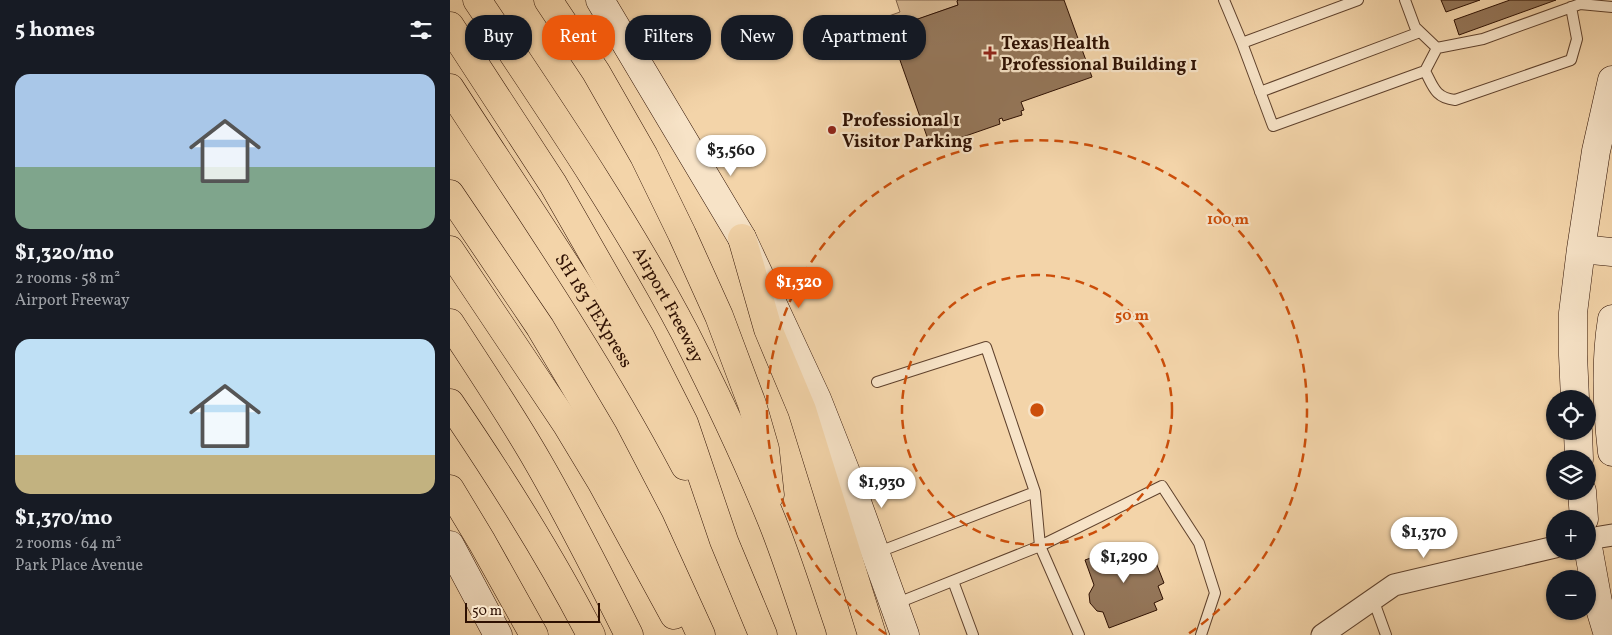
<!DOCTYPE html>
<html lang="en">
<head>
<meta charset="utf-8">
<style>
  body { margin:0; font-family:Vollkorn,serif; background:#242831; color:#f1f3f6; height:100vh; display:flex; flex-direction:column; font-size:19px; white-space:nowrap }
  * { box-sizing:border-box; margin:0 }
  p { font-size:16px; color:#9ea1a6 }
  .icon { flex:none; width:28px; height:28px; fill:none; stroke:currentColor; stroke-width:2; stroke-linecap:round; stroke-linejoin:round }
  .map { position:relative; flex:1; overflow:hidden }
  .side { display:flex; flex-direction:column; background:#171b24; width:450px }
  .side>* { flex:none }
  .banner { position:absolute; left:15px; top:15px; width:475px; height:45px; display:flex; gap:10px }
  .tools { position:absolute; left:1096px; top:390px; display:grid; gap:10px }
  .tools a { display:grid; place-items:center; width:50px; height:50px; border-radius:50%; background:#171b24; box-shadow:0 1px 4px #0004; font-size:25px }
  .scale { position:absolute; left:15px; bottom:12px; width:135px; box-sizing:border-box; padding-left:5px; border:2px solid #2e1002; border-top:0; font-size:14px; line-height:18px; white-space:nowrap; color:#2e1002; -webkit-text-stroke:4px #f7e3c7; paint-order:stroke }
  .price { position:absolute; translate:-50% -42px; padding:0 11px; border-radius:18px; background:#fff; color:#222; font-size:16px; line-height:32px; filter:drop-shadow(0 1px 2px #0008) }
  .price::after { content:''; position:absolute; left:50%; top:30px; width:15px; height:11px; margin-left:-8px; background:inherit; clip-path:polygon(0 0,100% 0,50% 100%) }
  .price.selected { background:#ea580c; color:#fff }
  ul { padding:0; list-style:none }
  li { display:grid; align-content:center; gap:10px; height:265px; padding:0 15px }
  li span { display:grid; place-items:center; height:155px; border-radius:15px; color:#555 }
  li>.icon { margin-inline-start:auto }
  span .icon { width:90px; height:90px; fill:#fffc; stroke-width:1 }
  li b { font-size:21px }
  h2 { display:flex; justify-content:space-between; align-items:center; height:60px; padding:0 15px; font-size:21px }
  .tag { padding:0 18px; border-radius:20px; background:#171b24; box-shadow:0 1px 4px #0004; font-size:18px; line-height:45px }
  .tag.selected { background:#ea580c; color:#fff }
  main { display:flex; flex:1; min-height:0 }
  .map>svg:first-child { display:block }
  .green { fill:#d2b38d; stroke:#806248 }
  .building { fill:#947659; stroke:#2e1002 }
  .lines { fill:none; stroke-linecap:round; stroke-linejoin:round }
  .lane-casing { stroke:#5f412c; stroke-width:12 }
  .street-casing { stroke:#5f412c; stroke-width:23 }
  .secondary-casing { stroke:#2e1002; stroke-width:29 }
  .highway-casing { stroke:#2e1002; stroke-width:29 }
  .lane { stroke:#f7e3c7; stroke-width:10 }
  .street { stroke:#f7e3c7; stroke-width:21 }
  .secondary { stroke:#f7e3c7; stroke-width:28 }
  .highway { stroke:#f3d4a9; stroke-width:28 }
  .ring { fill:none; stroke:#cc4e0a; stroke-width:2.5; stroke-dasharray:9 6 }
  .poi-dot { fill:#8f2418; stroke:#f7e3c7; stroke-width:2 }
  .labels { text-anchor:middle; stroke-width:4.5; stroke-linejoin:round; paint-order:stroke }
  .poi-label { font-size:18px; font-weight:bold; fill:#2e1002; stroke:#f7e3c7; text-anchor:start }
  .street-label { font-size:18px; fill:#2e1002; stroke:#f7e3c7 }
  .centre { fill:#cc4e0a; stroke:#f7e3c7; stroke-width:2.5 }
  .ring-label { font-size:15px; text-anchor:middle; font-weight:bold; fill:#cc4e0a; stroke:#f7e3c7; stroke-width:4.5; stroke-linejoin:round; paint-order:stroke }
</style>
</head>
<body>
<main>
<section class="side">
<h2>5 homes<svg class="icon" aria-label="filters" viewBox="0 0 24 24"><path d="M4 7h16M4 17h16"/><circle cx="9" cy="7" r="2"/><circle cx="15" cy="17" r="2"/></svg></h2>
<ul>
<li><span style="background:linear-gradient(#a9c7e8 60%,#7fa58c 0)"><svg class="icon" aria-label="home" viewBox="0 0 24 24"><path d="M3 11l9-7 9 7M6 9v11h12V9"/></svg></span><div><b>$1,320/mo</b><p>2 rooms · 58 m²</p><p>Airport Freeway</p></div></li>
<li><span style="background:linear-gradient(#bfe0f5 75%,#c2b280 0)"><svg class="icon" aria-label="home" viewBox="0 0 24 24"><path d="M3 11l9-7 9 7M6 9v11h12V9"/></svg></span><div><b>$1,370/mo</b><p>2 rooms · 64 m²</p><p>Park Place Avenue</p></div></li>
</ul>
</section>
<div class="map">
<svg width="1162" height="635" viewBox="0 0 1162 635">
  <rect width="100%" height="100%" fill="#f3d4a9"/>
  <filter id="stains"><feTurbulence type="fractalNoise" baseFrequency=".004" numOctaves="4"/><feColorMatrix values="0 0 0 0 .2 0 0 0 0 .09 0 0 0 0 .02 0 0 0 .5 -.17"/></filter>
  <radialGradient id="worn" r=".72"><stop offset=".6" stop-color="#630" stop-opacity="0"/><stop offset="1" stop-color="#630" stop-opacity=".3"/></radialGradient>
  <path class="green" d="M446,0H508L507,1L508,5L440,29L436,17L450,12Z"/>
  <path class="building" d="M508,0H614L642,77L571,102L574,110L571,111L572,115L553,121L552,118L549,119L550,124L481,148L439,29L508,5L507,1Z
    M991,0H1030L996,12Z
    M1060,0H1106L1009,35L1004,20Z
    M680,544L682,549L688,547L690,553L695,551L698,558L703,555L714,583L708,586L713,599L704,603L707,610L659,628L653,612L647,611L640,603L639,594L644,585L635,560Z"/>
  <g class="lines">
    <g class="lane-casing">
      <path id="lane" d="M774,0L792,43L823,126L975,71L987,48
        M955,0L965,27L987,48L1033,39L1130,4L1162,7
        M792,43L908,0
        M975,71C983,86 985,98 1005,100L1121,60L1127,39L1121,7
        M810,92L970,32
        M585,492L590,546L712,486L749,543L765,593L751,635
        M426,553L585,492L536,347L427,382
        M503,581L523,635
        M923,599L936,635
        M445,604L590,546L629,635"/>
    </g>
    <g class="street-casing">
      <path id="street" d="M1138,539L1162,535
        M872,635L944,585L1105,547"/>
    </g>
    <g class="secondary-casing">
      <path id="secondary" d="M150,0L292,238L367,399L399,480L455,635
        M1131,249L1162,252
        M1162,319C1155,362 1157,409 1162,452
        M1125,399L1123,355V313L1131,249L1146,151L1162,80
        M1128,431L1129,459
        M1132,491L1134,519
        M0,545L48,635
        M1138,547L1148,602L1158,635"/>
    </g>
    <g class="highway-casing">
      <g id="highway">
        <path id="s1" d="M27,0C100,109 174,217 235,333C266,394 296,457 322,521C337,558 349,597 362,635"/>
        <path d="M98,0L146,72L194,156L232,234L269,316L302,404L315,449L320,495"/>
        <path d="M0,26L103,184L191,338L234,423L274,541L313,635"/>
        <path id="s2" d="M0,88C81,213 166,335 235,466"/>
        <path d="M0,194L90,327L154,435L200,523L251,635"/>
        <path d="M292,238L318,329L352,410L422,635"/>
        <path d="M0,250L117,425L152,483L224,615"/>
        <path d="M0,323C30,369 61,415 88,462C121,519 150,577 179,635"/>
        <path d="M0,403C51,478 100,555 141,635"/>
        <path d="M0,489L32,542L84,635"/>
      </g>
    </g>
    <use href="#lane" class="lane"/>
    <use href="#street" class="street"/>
    <use href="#secondary" class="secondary"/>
    <use href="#highway" class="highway"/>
  </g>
  <g class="ring">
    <circle cx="587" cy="410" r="135"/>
    <path d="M436 634A270 270 0 1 1 738 634"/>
  </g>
  <g class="poi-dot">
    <path d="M537.5 45.5h5v5h5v5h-5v5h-5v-5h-5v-5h5z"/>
    <circle cx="382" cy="130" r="5"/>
  </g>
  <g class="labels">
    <g class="poi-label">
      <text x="551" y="49">Texas Health<tspan x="551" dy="21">Professional Building 1</tspan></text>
      <text x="392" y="126">Professional 1<tspan x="392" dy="21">Visitor Parking</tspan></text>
    </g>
    <g class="street-label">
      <text dy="6" stroke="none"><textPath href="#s1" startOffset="360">Airport Freeway</textPath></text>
      <text dy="6" stroke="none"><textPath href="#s2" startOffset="265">SH 183 TEXpress</textPath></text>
    </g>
  </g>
  <circle cx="587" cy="410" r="8" class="centre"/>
  <g class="ring-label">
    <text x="778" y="224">100 m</text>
    <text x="682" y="320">50 m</text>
  </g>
  <rect width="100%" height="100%" filter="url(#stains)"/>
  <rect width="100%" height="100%" fill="url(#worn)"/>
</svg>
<div class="tools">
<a><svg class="icon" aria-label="locate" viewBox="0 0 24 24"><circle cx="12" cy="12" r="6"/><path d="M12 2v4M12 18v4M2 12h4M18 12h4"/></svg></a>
<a><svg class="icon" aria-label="layers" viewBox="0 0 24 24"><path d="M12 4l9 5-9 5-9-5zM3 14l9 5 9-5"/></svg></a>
<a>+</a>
<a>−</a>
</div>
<div class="scale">50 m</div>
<b class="price" style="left:281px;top:177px">$3,560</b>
<b class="price selected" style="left:349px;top:309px">$1,320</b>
<b class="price" style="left:432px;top:509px">$1,930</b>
<b class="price" style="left:974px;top:559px">$1,370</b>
<b class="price" style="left:674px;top:584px">$1,290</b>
<div class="banner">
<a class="tag">Buy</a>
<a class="tag selected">Rent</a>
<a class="tag">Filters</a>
<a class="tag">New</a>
<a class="tag">Apartment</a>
</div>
</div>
</main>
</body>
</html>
